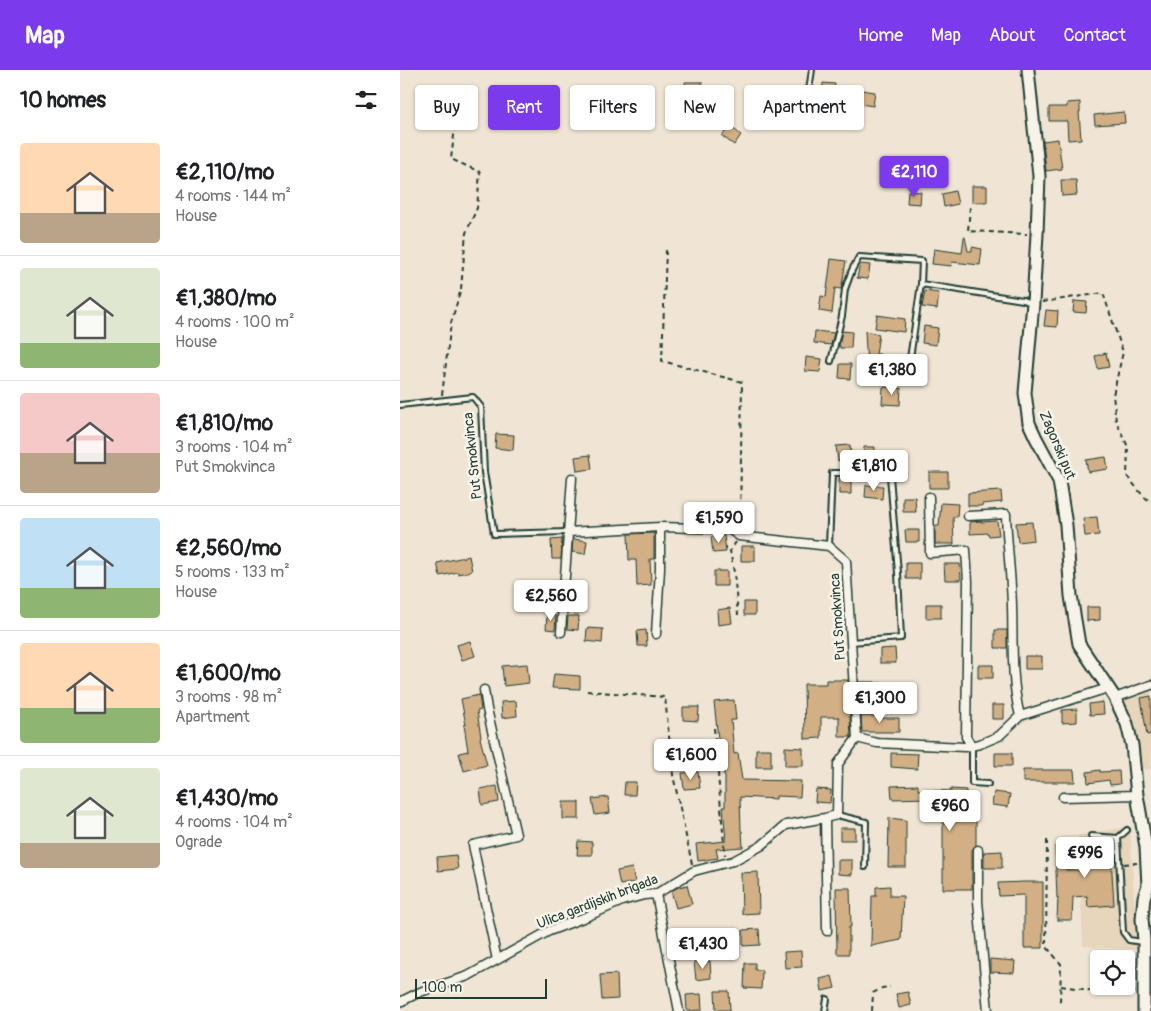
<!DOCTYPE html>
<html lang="en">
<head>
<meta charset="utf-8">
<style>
  body { margin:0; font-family:Pangolin,sans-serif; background:#f2f2f2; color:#202124; height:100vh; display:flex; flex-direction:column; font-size:19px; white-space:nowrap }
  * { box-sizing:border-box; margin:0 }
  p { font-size:16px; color:#757577 }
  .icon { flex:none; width:28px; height:28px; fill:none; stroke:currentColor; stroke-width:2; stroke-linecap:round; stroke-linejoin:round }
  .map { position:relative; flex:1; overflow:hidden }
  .side { display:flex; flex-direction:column; background:#fff; width:400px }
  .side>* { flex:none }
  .banner { position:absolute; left:15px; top:15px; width:475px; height:45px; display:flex; gap:10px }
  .controls { position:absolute; left:690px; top:880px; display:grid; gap:10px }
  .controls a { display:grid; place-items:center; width:45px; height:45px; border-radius:5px; background:#fff; box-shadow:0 1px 4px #0004; font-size:25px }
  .scale { position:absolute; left:15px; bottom:12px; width:132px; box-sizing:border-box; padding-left:5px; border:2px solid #1f3d34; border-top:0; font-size:14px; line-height:18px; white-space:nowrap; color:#1f3d34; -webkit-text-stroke:4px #f7f3e8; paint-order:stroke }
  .price { position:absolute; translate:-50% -42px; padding:0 11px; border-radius:5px; background:#fff; color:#222; font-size:16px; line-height:32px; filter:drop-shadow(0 1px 2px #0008) }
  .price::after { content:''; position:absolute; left:50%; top:30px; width:15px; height:11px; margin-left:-8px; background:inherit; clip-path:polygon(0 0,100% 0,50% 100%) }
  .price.selected { background:#7c3aed; color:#fff }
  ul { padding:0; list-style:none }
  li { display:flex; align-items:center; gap:15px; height:125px; padding:0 20px }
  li+li { border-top:1px solid #e0e0e0 }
  li span { display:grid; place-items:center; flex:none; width:140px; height:100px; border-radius:5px; color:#555 }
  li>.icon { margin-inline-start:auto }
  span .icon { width:60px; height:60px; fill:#fffc; stroke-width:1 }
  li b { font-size:21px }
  h2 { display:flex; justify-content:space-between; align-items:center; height:60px; padding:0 20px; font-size:21px }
  .chip { padding:0 18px; border-radius:5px; background:#fff; box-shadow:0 1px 4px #0004; font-size:18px; line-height:45px }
  .chip.selected { background:#7c3aed; color:#fff }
  header { display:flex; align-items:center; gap:30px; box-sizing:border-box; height:70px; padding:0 25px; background:#7c3aed; color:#fff }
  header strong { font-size:24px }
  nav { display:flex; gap:28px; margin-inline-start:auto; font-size:18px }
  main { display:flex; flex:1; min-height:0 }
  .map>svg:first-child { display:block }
  .built { fill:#e7d5bc }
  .building { fill:#d2af85; stroke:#1f3d34 }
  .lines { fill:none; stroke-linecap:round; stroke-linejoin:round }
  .lane-casing { stroke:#1f3d34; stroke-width:8 }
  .street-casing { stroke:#1f3d34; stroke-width:11 }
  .secondary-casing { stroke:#1f3d34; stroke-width:15 }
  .path { stroke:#1f3d34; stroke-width:2; stroke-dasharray:5 4; stroke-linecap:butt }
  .lane { stroke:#f7f3e8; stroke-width:4 }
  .street { stroke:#f7f3e8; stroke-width:8 }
  .secondary { stroke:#f7f3e8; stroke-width:11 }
  .labels { text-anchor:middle; stroke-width:5; stroke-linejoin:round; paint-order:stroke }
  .street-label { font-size:14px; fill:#1f3d34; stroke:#f7f3e8 }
</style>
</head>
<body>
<header>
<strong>Map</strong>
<nav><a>Home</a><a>Map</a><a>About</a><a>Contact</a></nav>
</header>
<main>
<section class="side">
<h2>10 homes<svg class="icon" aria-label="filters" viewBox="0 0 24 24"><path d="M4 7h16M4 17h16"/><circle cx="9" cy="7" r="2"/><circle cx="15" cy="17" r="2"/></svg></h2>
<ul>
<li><span style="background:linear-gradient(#ffd9b3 70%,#b9a48a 0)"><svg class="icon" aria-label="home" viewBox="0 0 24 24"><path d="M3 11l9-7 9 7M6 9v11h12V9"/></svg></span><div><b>€2,110/mo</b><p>4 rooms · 144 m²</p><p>House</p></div></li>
<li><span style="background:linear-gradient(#dfe7d0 75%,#8fb573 0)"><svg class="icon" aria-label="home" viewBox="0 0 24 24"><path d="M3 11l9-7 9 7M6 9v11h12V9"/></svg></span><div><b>€1,380/mo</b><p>4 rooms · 100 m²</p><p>House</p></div></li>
<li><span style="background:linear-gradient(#f6c9c9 60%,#b9a48a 0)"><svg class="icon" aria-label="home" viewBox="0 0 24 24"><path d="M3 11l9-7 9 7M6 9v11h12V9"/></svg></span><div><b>€1,810/mo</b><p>3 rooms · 104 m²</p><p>Put Smokvinca</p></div></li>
<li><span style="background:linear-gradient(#bfe0f5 70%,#8fb573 0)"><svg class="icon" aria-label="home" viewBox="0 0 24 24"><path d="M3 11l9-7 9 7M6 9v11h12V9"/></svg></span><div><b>€2,560/mo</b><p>5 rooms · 133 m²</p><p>House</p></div></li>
<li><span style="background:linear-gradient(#ffd9b3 65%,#8fb573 0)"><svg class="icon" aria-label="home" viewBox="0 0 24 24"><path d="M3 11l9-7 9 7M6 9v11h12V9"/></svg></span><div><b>€1,600/mo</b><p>3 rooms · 98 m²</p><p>Apartment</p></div></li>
<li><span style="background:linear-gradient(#dfe7d0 75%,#b9a48a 0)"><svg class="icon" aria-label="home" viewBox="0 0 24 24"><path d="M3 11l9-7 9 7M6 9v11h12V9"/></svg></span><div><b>€1,430/mo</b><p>4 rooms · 104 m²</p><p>Ograde</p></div></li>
</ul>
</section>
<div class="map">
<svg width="751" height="941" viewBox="0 0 751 941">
  <rect width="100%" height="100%" fill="#f0e5d4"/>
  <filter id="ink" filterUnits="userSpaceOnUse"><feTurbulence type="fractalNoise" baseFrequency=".02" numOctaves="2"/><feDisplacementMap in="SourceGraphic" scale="10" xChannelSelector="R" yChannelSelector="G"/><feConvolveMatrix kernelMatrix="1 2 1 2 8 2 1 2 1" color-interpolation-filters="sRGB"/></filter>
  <g filter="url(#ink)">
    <path class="built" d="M751,619V699H740L737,666L732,651L721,631Z
      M721,758L730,759L737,880L683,876L678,765Z"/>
    <path class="building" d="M285,12H302V26L286,27Z
      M423,13L435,14L434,29L422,28Z
      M462,20L475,22L473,36L460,34Z
      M680,32V42H679L681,69L668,70L667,51H649V37H667V33Z
      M397,33V50H385V34Z
      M724,42L725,53L695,55L694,45Z
      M299,43L310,46L307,58L296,55Z
      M330,56L341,65L334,75L322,66Z
      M658,69L662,99L646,101L643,71Z
      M661,110H676L677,125L662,126Z
      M572,116H587V132H572Z
      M508,121L521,122L520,134L507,133Z
      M555,121L558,134L544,137L542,124Z
      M564,167H565L568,181H572V177L582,179L580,195L552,192L551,196L532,194L534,179L562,183Z
      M431,189L446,191L442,215L441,219L435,218L432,243L419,241L421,226L426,227Z
      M460,194L470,195L468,209L457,208Z
      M525,221L539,223L537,239L522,237Z
      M674,231L687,232L686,243L673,242Z
      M646,240L658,241L657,257L644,256Z
      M477,245L505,249L504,262L475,258Z
      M524,256L538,258L536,275L522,273Z
      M415,261L434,263L431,275L414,273Z
      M442,261L452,262L451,278H440V276H439Z
      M465,261L479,264L476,284H480L481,286L500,287L499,299H484L485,296L467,297Z
      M706,283L709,297L698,299L695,286Z
      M406,287L422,289L420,302L405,301Z
      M440,294H451L450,309L439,308Z
      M483,317L501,318L500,335L482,334Z
      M96,364L114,365L113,380L95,378Z
      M450,375L451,389L438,391L436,376Z
      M464,377H475L474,394L463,393Z
      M190,385L192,399L177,401L175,387Z
      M706,387L708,399L688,402L686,390Z
      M529,402H548V418H529Z
      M439,408H451V424H439Z
      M466,415L483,416L482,429L465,427Z
      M601,421L602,432L582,434V436H568V423Z
      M503,427H515L516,442H503Z
      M541,433L558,434L557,447H553L554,474H535V456H539Z
      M697,447L699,465L685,466L683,448Z
      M581,451V452L597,451L599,465L589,466L588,463L570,464V452Z
      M632,452L634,470L618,472L616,453Z
      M505,460H519V472H506Z
      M254,463V489H250L251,515L237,516L236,490H229L228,464Z
      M324,465L326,482L313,483L311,467Z
      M162,469L161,489H152L151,470Z
      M173,469L187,471L185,484L172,482Z
      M341,476H355V491H341Z
      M69,486L72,501L58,504V502L40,506L37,493Z
      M506,493H520V509H506Z
      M544,494H560L561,510H545Z
      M314,501H327V516H314Z
      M148,514L159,515L158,530H148Z
      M170,515L183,516L181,530L169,529Z
      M344,532H355V545H344Z
      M526,534H541V548H526Z
      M687,537H700V550L687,551Z
      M330,538L332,553L318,555L317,540Z
      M147,545L156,546L155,560L146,559Z
      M168,546H179L178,560L167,559Z
      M187,558L203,559L202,573L186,571Z
      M246,560L247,576H238L237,561Z
      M595,560H607V578H595Z
      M70,571L75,586L62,590L57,575Z
      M495,578L496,593H480V579Z
      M625,586H642V599H625Z
      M127,594L129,613L104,616L102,596Z
      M578,595H593V608H578Z
      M154,604L180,606V619L152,618Z
      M426,610H448L451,667H439V647H421V668L405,669L404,614H426Z
      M459,612H475V613H498V630H484V626H460Z
      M79,625L81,640L77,641L81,667L80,668L87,695L64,701L59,683L68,681L64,655H66L61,629Z
      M751,626V664L747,665L741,628Z
      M334,630L336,650H331L334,684L338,683L342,710L401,711L400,727L376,726V729L340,727L341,761H342L343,777L316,779L318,788L298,791L296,774L326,771L323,737H325V705H324L319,678L314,632Z
      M116,631L117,646L102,648L101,632Z
      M703,632L704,644L690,645L689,634Z
      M592,635H604V649H592Z
      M283,637H299L298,651L283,650Z
      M677,639V652L662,653V640Z
      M461,646H480V648H499V662H462Z
      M385,677L403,678V696H385Z
      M356,679H371V697H356Z
      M491,683L518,684L517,699L491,697Z
      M595,683H612V696H595Z
      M623,700H674L675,712H623Z
      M700,700V702L719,701L720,714L710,715L709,710L688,713L687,702Z
      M298,702L300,718L284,719L282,703Z
      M225,712H236L235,725H224Z
      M518,715V720L551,721V719L566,720L565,748H576V775L572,780V819H543V743L528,742L529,728L492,729L491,716Z
      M97,716L99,732L82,735L80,719Z
      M416,719L431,720L430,733L415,732Z
      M594,722L610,724L608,737L592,735Z
      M208,727L210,743L195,745L192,729Z
      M163,732H179V749H163Z
      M489,748L506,750V797H488Z
      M440,758H455V770H440Z
      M178,771L192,772V785H177Z
      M710,771L714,835L688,837L687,826L673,827L672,850H657L658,827L657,828L655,777H666V800H686L684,773Z
      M602,781V798H584V782Z
      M56,785L58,799L38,801L37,787Z
      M438,790H452V805L438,804Z
      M232,798L235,812L220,815L217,801Z
      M358,802L359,843L342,844L341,803Z
      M624,812H643V878H624V825L599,826L598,813Z
      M287,815L292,834L276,838L271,821L279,817Z
      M490,816V826H503L501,870L471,876L472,826H476V817Z
      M436,818H450L451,857H449V884H437Z
      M359,859L360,875L343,876V860Z
      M401,881L402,897L385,898L384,882Z
      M590,889L615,891L614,903L590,902Z
      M310,891L311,908L296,910L294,892Z
      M345,893H355V900H362L361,919L344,918Z
      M217,904L218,929L202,930L200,905Z
      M432,906L435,918L422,921L420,909Z
      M315,921H329L330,940H316Z
      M508,922L511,935L499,938L496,924Z
      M301,924L302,940L287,941L286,925Z"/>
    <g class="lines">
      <g class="lane-casing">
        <path id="lane" d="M402,52L407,33L412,0
          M431,291L442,246L445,219L452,200L459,187L522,191L521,214
          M509,295L521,214L623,230L631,233
          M0,335L73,327L81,337L84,402L94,464L168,462
          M429,476L432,403H459L490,406L498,503L501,568L451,572
          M571,675L572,679V713L588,714
          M437,745L466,752L465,797
          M691,766L718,768L727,760
          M718,768L723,862L729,870L742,872
          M425,941L427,929"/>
      </g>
      <g class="street-casing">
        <path id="street" d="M529,427L530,483L566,480L568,512L566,667L571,675
          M568,446L606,444C607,474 611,505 612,535C613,571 611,611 620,646
          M168,462L260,457L329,459L339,466L429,476L446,491L457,668
          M161,562L172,408
          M256,564L260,499V457
          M84,620L87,639L116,765L73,775L97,890
          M715,628L751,615
          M457,668L477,673L565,677L580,674L599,666L620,646L708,618
          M663,727L737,725
          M425,748L427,861
          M578,780V831L588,941
          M256,824L279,941
          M0,932L20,922L68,906L149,861L188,846L222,831L244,825L256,824L294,801L333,791L361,776L386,755L425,748L437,745L438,694L457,668"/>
      </g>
      <g class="secondary-casing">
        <path id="secondary" d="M628,0L639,106L637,164L633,233L625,323L629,353L636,368L659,411L666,455L671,526L679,574L715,628L727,654L732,675L737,725L746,777L748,816L744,827L742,849L744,870V941"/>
      </g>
      <path class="path" d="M570,137L568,161L627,164
        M266,180L262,291L342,312L340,456
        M642,232L703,223L723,282L713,325L716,351L728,377L727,406L744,427L751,432
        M42,325L51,253L61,219L66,163L77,138L80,102L51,89L57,42
        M336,472L330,481L334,502L338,545
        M187,621L265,627L273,705L292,794
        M314,658L325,785
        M647,770L646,876L661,894L660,933
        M724,794L737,793
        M661,916L695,921L735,922
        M472,941L473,923L482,918L490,917"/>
      <use href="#lane" class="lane"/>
      <use href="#street" class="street"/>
      <use href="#secondary" class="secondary"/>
    </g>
  </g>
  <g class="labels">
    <g class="street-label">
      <text transform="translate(658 375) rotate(67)" y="5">Zagorski put</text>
      <text transform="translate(72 386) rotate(-96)" y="5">Put Smokvinca</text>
      <text transform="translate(437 547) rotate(-94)" y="5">Put Smokvinca</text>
      <text transform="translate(197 831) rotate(-21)" y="5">Ulica gardijskih brigada</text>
    </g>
  </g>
</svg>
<div class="controls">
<a><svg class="icon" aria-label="locate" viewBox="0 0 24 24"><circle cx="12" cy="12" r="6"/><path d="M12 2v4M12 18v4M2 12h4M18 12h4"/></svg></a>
</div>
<div class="scale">100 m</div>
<b class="price selected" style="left:514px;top:128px">€2,110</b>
<b class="price" style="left:492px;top:326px">€1,380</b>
<b class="price" style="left:474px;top:422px">€1,810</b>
<b class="price" style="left:319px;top:474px">€1,590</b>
<b class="price" style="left:151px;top:552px">€2,560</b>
<b class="price" style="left:480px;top:654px">€1,300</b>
<b class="price" style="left:291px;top:711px">€1,600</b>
<b class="price" style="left:550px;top:762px">€960</b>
<b class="price" style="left:685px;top:809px">€996</b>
<b class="price" style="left:303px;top:900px">€1,430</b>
<div class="banner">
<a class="chip">Buy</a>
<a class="chip selected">Rent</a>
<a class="chip">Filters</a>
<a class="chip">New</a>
<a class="chip">Apartment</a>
</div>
</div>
</main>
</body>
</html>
